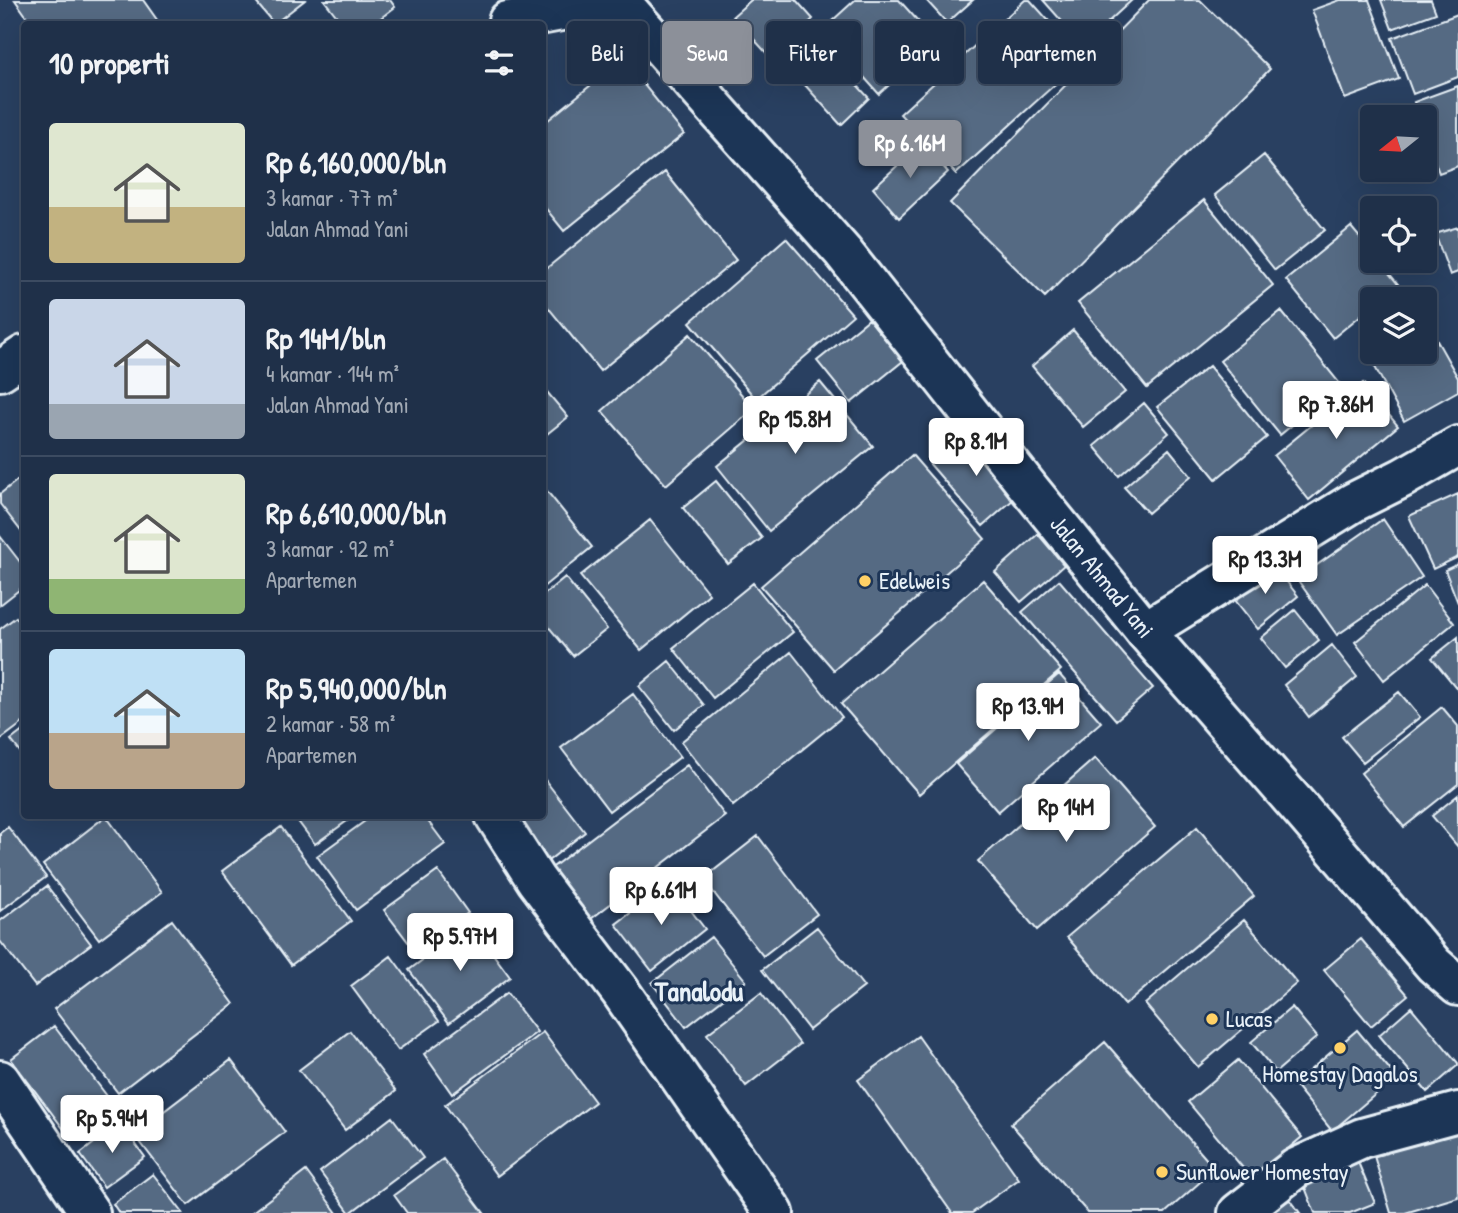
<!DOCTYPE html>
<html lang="id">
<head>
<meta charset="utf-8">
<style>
  body { margin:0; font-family:"Patrick Hand",sans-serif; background:#2c3c53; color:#f1f3f6; height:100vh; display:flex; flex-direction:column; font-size:26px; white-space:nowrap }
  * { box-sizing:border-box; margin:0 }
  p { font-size:23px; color:#a1a9b4 }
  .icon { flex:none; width:38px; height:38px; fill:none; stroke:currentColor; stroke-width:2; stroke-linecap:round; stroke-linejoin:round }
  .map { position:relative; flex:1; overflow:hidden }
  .drawer { position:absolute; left:21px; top:21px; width:525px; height:798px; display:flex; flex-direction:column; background:#1f3049; border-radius:7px; box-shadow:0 7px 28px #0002,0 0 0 2px #3c4b61 }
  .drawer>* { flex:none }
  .top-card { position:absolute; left:567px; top:21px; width:665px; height:63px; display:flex; gap:14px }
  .needle { width:46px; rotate:252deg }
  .controls { position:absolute; left:1360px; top:105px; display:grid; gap:14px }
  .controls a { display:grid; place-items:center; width:77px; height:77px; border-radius:7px; background:#1f3049; box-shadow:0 7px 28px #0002,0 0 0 2px #3c4b61; font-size:35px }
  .price { position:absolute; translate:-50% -60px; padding:0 16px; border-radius:7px; background:#fff; color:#222; font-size:23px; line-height:46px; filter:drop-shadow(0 2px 4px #0008) }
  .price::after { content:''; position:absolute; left:50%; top:42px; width:21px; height:16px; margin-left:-10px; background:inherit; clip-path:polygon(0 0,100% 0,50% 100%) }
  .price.on { background:#8c9099; color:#fff }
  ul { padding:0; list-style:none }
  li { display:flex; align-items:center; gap:21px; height:175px; padding:0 28px }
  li+li { border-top:2px solid #3c4b61 }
  li span { display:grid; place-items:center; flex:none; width:196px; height:140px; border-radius:7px; color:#555 }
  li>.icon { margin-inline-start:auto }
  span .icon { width:84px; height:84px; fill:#fffc; stroke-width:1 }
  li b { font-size:30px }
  h2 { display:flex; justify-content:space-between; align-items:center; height:84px; padding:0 28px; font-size:30px }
  .pill { padding:0 24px; border-radius:7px; background:#1f3049; box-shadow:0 7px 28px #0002,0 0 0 2px #3c4b61; font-size:24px; line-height:63px }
  .pill.on { background:#8c9099; color:#fff }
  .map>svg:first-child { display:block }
  .building { fill:#556a83; stroke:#e8f1f8; stroke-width:2 }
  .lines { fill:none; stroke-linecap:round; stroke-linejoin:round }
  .street-casing { stroke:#e8f1f8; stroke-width:44 }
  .secondary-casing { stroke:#e8f1f8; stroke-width:44 }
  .highway-casing { stroke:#e8f1f8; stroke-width:44 }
  .street { stroke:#1d3557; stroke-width:38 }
  .secondary { stroke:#1d3557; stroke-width:38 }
  .highway { stroke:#1d3557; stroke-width:38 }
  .poi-dot { fill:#ffd166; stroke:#1d3557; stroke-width:2.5 }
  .labels { text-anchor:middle; stroke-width:6; stroke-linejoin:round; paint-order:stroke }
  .street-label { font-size:24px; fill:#e8f1f8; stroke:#1d3557 }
  .poi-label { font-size:24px; fill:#e8f1f8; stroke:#1d3557; text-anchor:start }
  .quarter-label { font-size:28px; font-weight:bold; fill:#e8f1f8; stroke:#1d3557 }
</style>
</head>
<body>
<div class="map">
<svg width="1458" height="1213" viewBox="0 0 1458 1213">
  <rect width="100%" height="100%" fill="#294061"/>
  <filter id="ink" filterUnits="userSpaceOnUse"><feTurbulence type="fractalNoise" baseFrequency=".0143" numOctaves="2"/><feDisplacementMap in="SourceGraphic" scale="14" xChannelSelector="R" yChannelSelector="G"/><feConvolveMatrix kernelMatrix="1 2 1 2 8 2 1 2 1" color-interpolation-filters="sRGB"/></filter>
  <g filter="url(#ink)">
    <path class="building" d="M15,0H143L160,24H32Z
      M254,0H305L274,24Z
      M324,0H390L395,7L373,24H343Z
      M751,0H796L813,19L771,58L733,16Z
      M855,0H899L937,42L879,94L822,30Z
      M926,0H973L947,23Z
      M1025,0H1030L1083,59L956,174L900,114Z
      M1043,0H1132L1083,45Z
      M1149,0H1200L1270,69L1045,297L950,203Z
      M1340,0H1369L1399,79L1345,99L1312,10Z
      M1381,0H1431L1436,13L1392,29Z
      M1458,14V77L1413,94L1392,38Z
      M814,38L869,98L841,125L786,64Z
      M623,59L684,134L564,231L542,204V125Z
      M1458,86V166L1439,173L1424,132V117H1419L1414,102Z
      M922,143L948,172L899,218L873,188Z
      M1264,155L1325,230L1275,270L1215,195Z
      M665,172L736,260L600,371L542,300V272Z
      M1204,200L1273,285L1147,388L1078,303Z
      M1351,227L1372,252V261H1379L1398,284L1380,299H1372V306L1333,338L1286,280Z
      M1458,227V272L1450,275L1435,234Z
      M786,238L853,315L756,399L690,322Z
      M1281,311L1341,385L1280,435L1220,361Z
      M869,319L903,361L851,403L817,361Z
      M1427,323L1458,378V391L1404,421L1369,356L1377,352H1424V325Z
      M1073,330L1125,392L1083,427L1032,366Z
      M690,334L754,409L666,485L602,411Z
      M1209,366L1267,437L1216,479L1157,407Z
      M820,382L873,446L769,531L717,466Z
      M1363,383L1398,426L1309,500L1274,456Z
      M542,386L568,417L542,438Z
      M1144,403L1169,433L1119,476L1094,446Z
      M969,430L1022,492L983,526L929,463Z
      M1169,449L1191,476L1148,513L1124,487Z
      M912,455L985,539L834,670L761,586Z
      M24,475V535L0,504V494Z
      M716,481L762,538L728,564L683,508Z
      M542,485L592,547L542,588Z
      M1458,494V557L1433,569L1409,516Z
      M1383,519L1422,577L1337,635L1297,579Z
      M650,520L709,594L641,650L580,576Z
      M1038,534L1064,565L1021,602L995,572Z
      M0,536L24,567V586L0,605Z
      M1272,563L1298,596L1258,629L1231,595Z
      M1458,564V603L1445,570Z
      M565,577L607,629L573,656L542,619V596Z
      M983,580L1061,670L919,794L841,704Z
      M1059,580L1153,688L1116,720L1022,612Z
      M753,583L793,632L713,698L673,648Z
      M1425,585L1454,623L1384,680L1355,642Z
      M1295,610L1319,640L1285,668L1261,638Z
      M16,617L24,628V722L0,740V629Z
      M1458,637V690L1432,658Z
      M1332,645L1357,677L1309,717L1284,685Z
      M791,652L842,717L733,806L681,742Z
      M669,661L704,705L674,730L639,686Z
      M1059,674L1101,722L998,812L956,764Z
      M1399,692L1420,717L1363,762L1342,737Z
      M633,694L680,757L609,811L561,748Z
      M1442,707L1458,726V784L1404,827L1361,773Z
      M24,730V757L11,740Z
      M1095,758L1155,827L1037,930L978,861Z
      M687,765L725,816L583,925L545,873Z
      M542,776L585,832L544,864L506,816H542Z
      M1458,795V847L1432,816Z
      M106,816L162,892L99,939L43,865Z
      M294,816H354L315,844Z
      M372,816H424L445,844L356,910L317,856Z
      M8,827L46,877L0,911V833Z
      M281,827L351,921L291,965L222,871Z
      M1197,827L1254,896L1125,1005L1067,937Z
      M758,836L817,914L763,956L703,879Z
      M438,871L468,913L415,951L384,910Z
      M670,883L705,929L652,971L616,924Z
      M47,886L91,944L35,986L0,941V921Z
      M172,920L234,1004L118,1093L54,1009Z
      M1244,920L1297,983L1198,1067L1145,1004Z
      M471,924L510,977L449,1023L409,970Z
      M817,927L864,987L809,1030L762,970Z
      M711,937L746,981L686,1027L652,983Z
      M1361,939L1408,995L1371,1026L1324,970Z
      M391,956L439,1021L398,1050L351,986Z
      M507,993L537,1032L452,1094L424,1054Z
      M761,993L800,1044L746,1086L707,1034Z
      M1292,1007L1317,1037L1276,1072L1251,1042Z
      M1411,1007L1458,1063V1065L1427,1092L1379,1035Z
      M54,1026L110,1100L66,1132L11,1059Z
      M1357,1030L1396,1077L1332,1131L1294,1084Z
      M350,1031L396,1091L345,1130L299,1070Z
      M543,1032L595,1102L497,1176L445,1105Z
      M918,1036L1019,1179L972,1213H952L858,1080Z
      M1105,1042L1215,1169L1165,1213H1088L1011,1124Z
      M231,1060L285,1132L188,1205L134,1134Z
      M1238,1060L1302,1137L1252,1179L1188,1102Z
      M392,1117L423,1158L350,1213L320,1172Z
      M120,1123L145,1157L104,1187L80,1154Z
      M1458,1131V1197L1405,1213H1391L1374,1156Z
      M1355,1155L1375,1203L1350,1213H1315L1301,1177Z
      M443,1159L484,1213H407L394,1195Z
      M306,1171L337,1213H251Z
      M153,1174L183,1213H119L113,1204Z
      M1290,1199L1300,1213H1271Z"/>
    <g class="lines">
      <g class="street-casing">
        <path id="street" d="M1145,631L1354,502L1402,478L1458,446
          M495,816L536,880L620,991L774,1213
          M1238,1213L1296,1168L1362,1138L1458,1112"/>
      </g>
      <g class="secondary-casing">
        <path id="secondary" d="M508,21L620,0
          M0,371L24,355
          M0,1080L90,1213"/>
      </g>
      <g class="highway-casing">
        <path id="highway" d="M619,0L843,252L1029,488L1145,631L1303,812L1434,965L1458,986"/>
      </g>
      <use href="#street" class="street"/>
      <use href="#secondary" class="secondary"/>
      <use href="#highway" class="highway"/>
    </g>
  </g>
  <g class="poi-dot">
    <circle cx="865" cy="581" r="7"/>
    <circle cx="1212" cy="1019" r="7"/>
    <circle cx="1340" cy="1048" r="7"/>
    <circle cx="1162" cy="1172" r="7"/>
  </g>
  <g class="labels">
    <g class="street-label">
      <text transform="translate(1102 577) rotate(51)" y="8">Jalan Ahmad Yani</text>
    </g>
    <g class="poi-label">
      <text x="879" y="589">Edelweis</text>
      <text x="1226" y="1027">Lucas</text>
      <text x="1340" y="1082" text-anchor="middle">Homestay Dagalos</text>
      <text x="1176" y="1180">Sunflower Homestay</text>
    </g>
    <g class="quarter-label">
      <text x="699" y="1001">Tanalodu</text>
    </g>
  </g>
</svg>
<div class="controls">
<a><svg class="needle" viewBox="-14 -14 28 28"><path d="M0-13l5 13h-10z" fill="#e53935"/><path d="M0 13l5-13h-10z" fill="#a1a9b4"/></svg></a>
<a><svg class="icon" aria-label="locate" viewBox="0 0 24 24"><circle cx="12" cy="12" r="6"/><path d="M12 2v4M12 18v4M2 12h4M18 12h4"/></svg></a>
<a><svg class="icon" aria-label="layers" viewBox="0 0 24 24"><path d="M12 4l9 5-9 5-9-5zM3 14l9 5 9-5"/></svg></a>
</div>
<b class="price on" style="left:910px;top:180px">Rp 6.16M</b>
<b class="price" style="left:1336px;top:441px">Rp 7.86M</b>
<b class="price" style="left:795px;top:456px">Rp 15.8M</b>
<b class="price" style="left:976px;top:478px">Rp 8.1M</b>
<b class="price" style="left:1265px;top:596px">Rp 13.3M</b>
<b class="price" style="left:1028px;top:743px">Rp 13.9M</b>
<b class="price" style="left:1066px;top:844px">Rp 14M</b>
<b class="price" style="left:661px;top:927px">Rp 6.61M</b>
<b class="price" style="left:460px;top:973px">Rp 5.97M</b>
<b class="price" style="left:112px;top:1155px">Rp 5.94M</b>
<div class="top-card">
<a class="pill">Beli</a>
<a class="pill on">Sewa</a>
<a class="pill">Filter</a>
<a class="pill">Baru</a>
<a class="pill">Apartemen</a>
</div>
<section class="drawer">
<h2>10 properti<svg class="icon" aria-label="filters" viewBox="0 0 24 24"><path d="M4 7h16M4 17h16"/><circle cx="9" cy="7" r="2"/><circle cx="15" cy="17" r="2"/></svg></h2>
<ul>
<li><span style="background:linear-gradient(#dfe7d0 60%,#c2b280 0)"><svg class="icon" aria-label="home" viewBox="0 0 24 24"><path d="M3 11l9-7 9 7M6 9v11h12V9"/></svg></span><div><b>Rp 6,160,000/bln</b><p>3 kamar · 77 m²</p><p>Jalan Ahmad Yani</p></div></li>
<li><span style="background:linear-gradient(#c9d6e8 75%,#9aa5b1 0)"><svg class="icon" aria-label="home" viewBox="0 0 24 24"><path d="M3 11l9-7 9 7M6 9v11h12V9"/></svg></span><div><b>Rp 14M/bln</b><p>4 kamar · 144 m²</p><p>Jalan Ahmad Yani</p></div></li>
<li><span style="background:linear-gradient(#dfe7d0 75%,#8fb573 0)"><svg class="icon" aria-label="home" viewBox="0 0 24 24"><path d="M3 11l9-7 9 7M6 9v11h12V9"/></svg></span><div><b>Rp 6,610,000/bln</b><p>3 kamar · 92 m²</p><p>Apartemen</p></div></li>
<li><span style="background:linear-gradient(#bfe0f5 60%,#b9a48a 0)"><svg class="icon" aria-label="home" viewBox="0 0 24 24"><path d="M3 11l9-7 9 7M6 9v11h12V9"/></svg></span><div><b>Rp 5,940,000/bln</b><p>2 kamar · 58 m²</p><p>Apartemen</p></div></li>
</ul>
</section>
</div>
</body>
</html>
